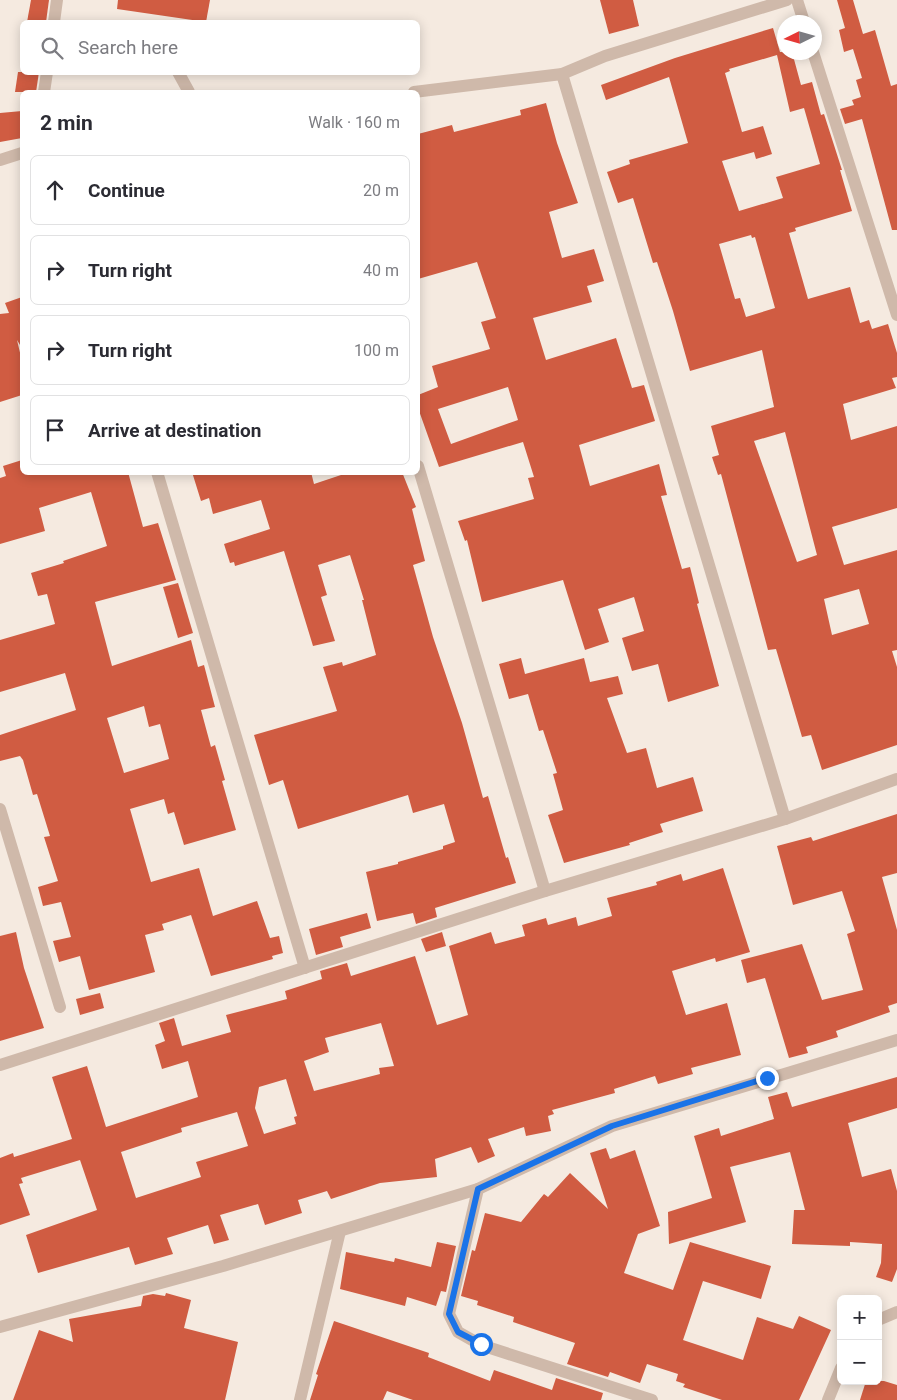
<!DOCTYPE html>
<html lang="en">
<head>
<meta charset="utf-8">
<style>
	body { margin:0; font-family:Roboto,sans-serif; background:#f7f7f7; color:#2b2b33 }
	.controls { position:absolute; right:15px; bottom:15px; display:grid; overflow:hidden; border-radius:8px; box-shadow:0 2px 12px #0003 }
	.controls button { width:45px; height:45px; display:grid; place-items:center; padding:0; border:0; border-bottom:1px solid #e1e1e2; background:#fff; color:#2b2b33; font:25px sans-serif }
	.compass { position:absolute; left:777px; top:15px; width:45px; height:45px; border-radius:50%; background:#fff; box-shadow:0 2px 12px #0003; rotate:265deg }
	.stop { position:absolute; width:15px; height:15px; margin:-11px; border:4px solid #1a73e8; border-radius:50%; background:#fff }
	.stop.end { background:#1a73e8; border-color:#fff; box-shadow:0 1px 5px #0008 }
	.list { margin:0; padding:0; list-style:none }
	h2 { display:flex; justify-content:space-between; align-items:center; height:65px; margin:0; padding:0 20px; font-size:21px }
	h2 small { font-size:16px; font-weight:400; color:#7c7c81 }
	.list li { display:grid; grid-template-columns:32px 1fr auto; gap:15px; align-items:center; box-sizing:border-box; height:70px; margin:0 10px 10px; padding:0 10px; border:1px solid #e1e1e2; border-radius:8px }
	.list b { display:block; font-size:19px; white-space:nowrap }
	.list em { font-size:16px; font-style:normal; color:#7c7c81 }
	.icon { flex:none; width:28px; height:28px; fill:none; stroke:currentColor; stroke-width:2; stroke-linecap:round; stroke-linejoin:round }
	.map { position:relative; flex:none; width:897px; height:1400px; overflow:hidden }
	.search { position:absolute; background:#fff; box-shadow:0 2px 12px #0003; left:20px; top:20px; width:400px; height:55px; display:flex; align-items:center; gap:12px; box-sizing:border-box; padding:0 18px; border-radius:8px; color:#7c7c81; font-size:19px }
	.panel { position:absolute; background:#fff; box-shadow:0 2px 12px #0003; left:20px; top:90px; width:400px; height:385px; border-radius:8px }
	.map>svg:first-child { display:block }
	.building { fill:#d05c42; fill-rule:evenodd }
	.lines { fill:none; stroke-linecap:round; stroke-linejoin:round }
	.minor { stroke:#cfb9aa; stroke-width:12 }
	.route { stroke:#1a73e8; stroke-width:6 }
</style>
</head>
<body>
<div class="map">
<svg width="897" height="1400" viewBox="0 0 897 1400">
	<rect width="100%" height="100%" fill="#f5eae0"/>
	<g class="building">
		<polygon points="31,0 49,0 46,22 27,22"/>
		<polygon points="118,0 210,0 206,22 117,9"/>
		<polygon points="600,0 633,0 639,26 609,34"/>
		<polygon points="837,0 853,0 863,34 875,30 891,86 897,84 897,230 892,230 862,119 845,124 840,109 854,105 852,100 861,97 856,80 862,78 853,49 844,52 839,30 845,28"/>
		<path d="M773,28L780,52H792L801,85L812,82L821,115L824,114L842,170H840L852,211L795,228L796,231L789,233L808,299L850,287L860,323L869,320L872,329L888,324L897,353V377L892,378L896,388L843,404L851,440L897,426V508L832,527L844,565L897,550V650L892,651L897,667V745L822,770L811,735L802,737L776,649L768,650L721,474L718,475L712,457L719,455L711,426L774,407L762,350L690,371L673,311L657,262L653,263L633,198L618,203L607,172L630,164L629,160L688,143L669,77L606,100L601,85L675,58ZM777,55L790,112L804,108L820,164L776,177L783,198L739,211L722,161L754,152L756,159L772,154L763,126L742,132L725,73L730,71L729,69ZM751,235L752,238L755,237L775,308L746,317L740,298L735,299L719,244ZM785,432L817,555L797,562L754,441ZM859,589L869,624L832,635L824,599Z"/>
		<polygon points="18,72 39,72 36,92 15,92"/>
		<path d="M546,103L557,143L578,203L549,212L562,258L594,249L604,281L587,286L592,302L533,318L546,360L616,338L632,388L644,385L655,421L579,445L590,486L659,464L667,495L661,496L682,569L690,567L699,603L697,604L719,686L668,702L658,664L632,671L622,638L644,631L634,597L598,609L609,642L585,650L563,580L482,602L467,540L465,541L458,521L534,499L528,478L534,477L523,442L439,467L418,408V395L438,387L432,366L490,349L481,322L496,318L477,262L418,279V134L452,125L454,132L521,115L520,110ZM508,387L518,420L451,444L438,409Z"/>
		<polygon points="22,111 22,138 0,142 0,113"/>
		<polygon points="22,297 22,345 20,345 17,340 22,361 22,395 0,402 0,314 9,313 5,303"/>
		<path d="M22,460V472H128L143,527L158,523L176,580L95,602L112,666L191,640L198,667L204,665L215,707L201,710L211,747L215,745L225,780L222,781L236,830L184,845L174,812L168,814L164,799L130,809L151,882L199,868L213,916L257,901L270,938L279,936L283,953L272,956L273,959L211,976L191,915L162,924L164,930L145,935L155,972L89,990L80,956L59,962L53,941L71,937L61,902L43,906L38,887L58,881L44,837L50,836L37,794L33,795L23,760L20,756L0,761V735L76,710L65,673L0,692V640L55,624L47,594L38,596L31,573L64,563L63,561L107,546L91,492L39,508L45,531L0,544V478L6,476L3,466ZM144,706L149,727L160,724L169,759L124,773L107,718Z"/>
		<polygon points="192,472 311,472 314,484 350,472 402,472 416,507 412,509 425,561 413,565 433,637 462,723 483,798 488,796 506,858 508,857 516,883 435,908 437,917 416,924 413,913 377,921 366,872 398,864 398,862 443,849 443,846 455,842 444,804 413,813 408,795 298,829 283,780 269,785 254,735 337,711 323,667 342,662 343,666 376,655 362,600 364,600 350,555 318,565 327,595 321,597 335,641 313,646 284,551 235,566 234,562 230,563 224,544 270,529 261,500 213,514 209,498 201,501"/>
		<polygon points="178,583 193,633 178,638 163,587"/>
		<polygon points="521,658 525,674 584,658 590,682 618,676 623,694 607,698 627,753 646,748 657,788 693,777 703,811 660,824 663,832 629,843 630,845 564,863 548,815 563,810 553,774 557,773 543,730 539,731 528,694 509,699 499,664"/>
		<polygon points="897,814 897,873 882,877 897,930 897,1003 888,1006 890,1012 836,1031 838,1037 806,1047 808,1053 789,1058 765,978 747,983 741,960 802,944 822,1000 863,990 847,934 855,931 842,891 793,905 777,846 811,837 813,841"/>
		<path d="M723,868L750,952L716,962L715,958L672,971L686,1015L727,1003L741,1055L691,1068L693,1074L658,1084L655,1076L614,1089L615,1093L552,1110L554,1114L548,1116L551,1131L526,1136L524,1127L488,1139L495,1156L478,1163L471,1147L435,1159L437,1177L380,1183L331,1199L327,1191L298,1200L302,1213L265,1225L258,1204L220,1215L229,1240L214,1244L208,1225L167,1238L173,1254L135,1265L129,1247L38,1273L26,1235L97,1210L80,1160L21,1178L23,1183L19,1184L30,1215L0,1225V1158L13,1153L14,1157L72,1139L52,1077L87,1066L106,1127L198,1097L188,1061L162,1069L155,1045L165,1041L159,1023L174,1018L182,1046L231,1032L226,1015L287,999L285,991L322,979L320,971L347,963L351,976L415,956L437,1025L468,1015L449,946L491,932L495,944L525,936L522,925L546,918L548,925L576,917L578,926L612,916L607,898L657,885L656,882L681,874L683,881ZM381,1023L394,1066L379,1068L380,1074L314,1091L304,1061L329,1052L325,1038ZM286,1079L297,1116L294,1117L296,1124L264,1134L255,1108L259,1087ZM237,1112L248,1146L196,1162L201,1177L136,1198L121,1152L182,1132L181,1128Z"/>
		<polygon points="367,913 371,928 340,937 343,947 316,955 309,929"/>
		<polygon points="16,932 24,968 44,1028 0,1041 0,936"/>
		<polygon points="442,932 446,946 426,952 421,939"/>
		<polygon points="100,993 104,1008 80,1015 76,999"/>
		<polygon points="897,1077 897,1108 848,1123 862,1177 891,1169 897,1191 897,1269 892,1282 876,1277 881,1263 882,1244 850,1242 850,1246 792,1244 794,1210 805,1210 790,1152 730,1167 746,1222 669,1244 668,1212 712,1198 694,1136 719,1128 721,1136 774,1119 768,1097 787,1092 792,1107"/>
		<polygon points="606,1148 610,1159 635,1150 660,1226 638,1234 624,1273 673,1290 690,1242 771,1266 761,1299 703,1281 683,1340 743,1360 757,1317 793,1329 799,1316 831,1330 799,1400 722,1400 683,1387 685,1384 676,1381 678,1374 647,1364 640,1383 610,1372 608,1377 567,1364 575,1343 513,1322 514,1317 477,1305 478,1301 461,1296 472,1250 475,1251 485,1213 521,1222 544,1194 548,1197 570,1173 608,1209 590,1153"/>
		<polygon points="437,1242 456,1246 446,1292 441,1291 436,1306 407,1297 405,1306 340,1289 346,1252 394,1262 395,1258 431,1267"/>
		<polygon points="166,1293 191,1300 184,1328 238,1342 225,1400 13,1400 39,1330 73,1342 69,1319 141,1306 143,1296 153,1294 165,1296"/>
		<polygon points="334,1321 429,1353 428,1357 490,1381 494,1370 552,1390 556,1378 603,1393 601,1400 413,1400 387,1391 383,1400 310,1400 318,1375 316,1374"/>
		<polygon points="866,1381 884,1381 897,1385 897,1400 860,1400"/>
	</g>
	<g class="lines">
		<g class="minor">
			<polyline points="797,0 804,22"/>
			<polyline points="54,22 57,0"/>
			<polyline points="813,52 897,315"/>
			<polyline points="178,72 189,92"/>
			<polyline points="562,74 785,819"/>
			<polyline points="44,92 47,72"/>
			<polyline points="414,92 562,74 605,56 787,0"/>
			<polyline points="0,160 22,153"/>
			<polyline points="418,466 545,891"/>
			<polyline points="157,472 305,968"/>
			<polyline points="0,809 60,1007"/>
			<polyline points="0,1065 545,891 785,819 897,779"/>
			<polyline points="478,1189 449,1314 458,1332 481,1345 652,1400"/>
			<polyline points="878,1320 897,1312"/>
			<polyline points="0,1327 223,1266 478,1189 612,1126 897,1040"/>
			<polyline points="300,1400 340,1231"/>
			<polyline points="828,1400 841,1368"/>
		</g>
	</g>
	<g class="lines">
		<polyline class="route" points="481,1344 458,1332 449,1314 478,1189 612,1126 767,1078"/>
	</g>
</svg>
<div class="controls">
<button>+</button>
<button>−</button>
</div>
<svg class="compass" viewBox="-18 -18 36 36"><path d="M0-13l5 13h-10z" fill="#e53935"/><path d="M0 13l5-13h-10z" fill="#7c7c81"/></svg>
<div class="stop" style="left:481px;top:1344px"></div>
<div class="stop end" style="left:767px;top:1078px"></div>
<div class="search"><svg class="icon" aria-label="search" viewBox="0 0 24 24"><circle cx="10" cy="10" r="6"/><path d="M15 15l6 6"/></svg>Search here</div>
<section class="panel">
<h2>2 min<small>Walk · 160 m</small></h2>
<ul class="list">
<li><svg class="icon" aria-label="ahead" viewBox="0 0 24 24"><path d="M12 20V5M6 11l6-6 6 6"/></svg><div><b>Continue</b></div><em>20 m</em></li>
<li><svg class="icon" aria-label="right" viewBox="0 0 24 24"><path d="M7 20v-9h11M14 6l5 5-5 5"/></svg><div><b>Turn right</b></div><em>40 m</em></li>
<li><svg class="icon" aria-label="right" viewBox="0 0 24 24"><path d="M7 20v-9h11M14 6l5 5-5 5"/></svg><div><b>Turn right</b></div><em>100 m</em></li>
<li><svg class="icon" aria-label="arrive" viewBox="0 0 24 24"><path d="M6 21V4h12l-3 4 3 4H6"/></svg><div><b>Arrive at destination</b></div></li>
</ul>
</section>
</div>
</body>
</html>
